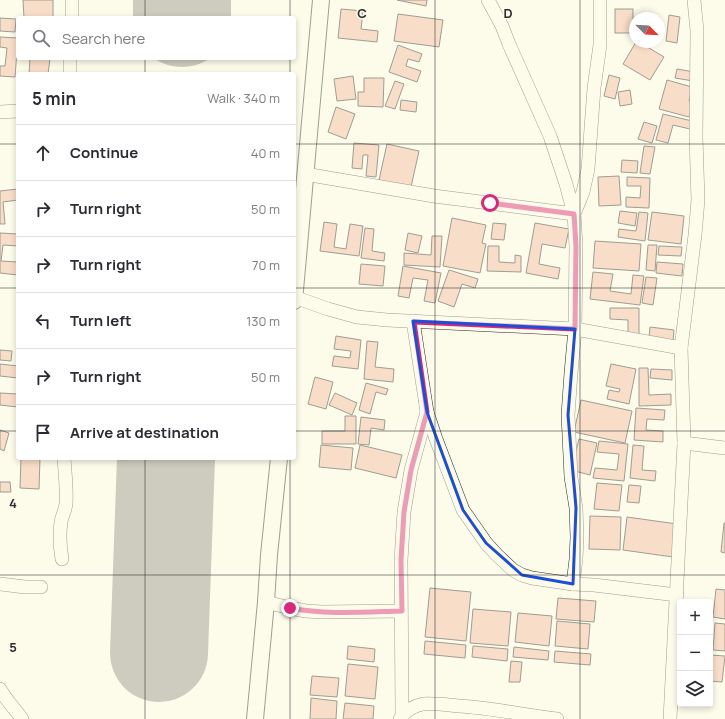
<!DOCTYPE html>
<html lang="en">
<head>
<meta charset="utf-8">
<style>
	body { margin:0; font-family:Manrope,sans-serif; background:#f2f2f3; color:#2b2b33 }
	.controls { position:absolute; right:12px; bottom:12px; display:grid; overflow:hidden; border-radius:4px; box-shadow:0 2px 6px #0003 }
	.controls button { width:36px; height:36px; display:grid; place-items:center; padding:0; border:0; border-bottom:1px solid #e1e1e2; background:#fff; color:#2b2b33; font:20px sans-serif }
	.compass { position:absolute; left:629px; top:12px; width:36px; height:36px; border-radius:50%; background:#fff; box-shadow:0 2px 6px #0003; rotate:114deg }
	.stop { position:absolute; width:12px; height:12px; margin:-9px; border:3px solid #db2777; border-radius:50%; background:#fff }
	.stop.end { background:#db2777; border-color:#fff; box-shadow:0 1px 4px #0008 }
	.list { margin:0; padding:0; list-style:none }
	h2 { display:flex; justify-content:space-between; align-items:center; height:52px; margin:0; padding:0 16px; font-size:17px }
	h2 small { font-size:13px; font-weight:400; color:#7c7c81 }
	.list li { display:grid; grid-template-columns:26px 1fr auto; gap:12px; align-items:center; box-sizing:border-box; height:56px; padding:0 16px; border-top:1px solid #e1e1e2 }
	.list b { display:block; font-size:15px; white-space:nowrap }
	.list em { font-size:13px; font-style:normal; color:#7c7c81 }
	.icon { flex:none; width:22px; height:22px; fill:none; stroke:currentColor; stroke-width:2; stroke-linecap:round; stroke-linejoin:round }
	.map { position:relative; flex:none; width:725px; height:719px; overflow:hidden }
	.search { position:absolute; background:#fff; box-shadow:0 2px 6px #0003; left:16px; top:16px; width:280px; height:44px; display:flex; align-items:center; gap:10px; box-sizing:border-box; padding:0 14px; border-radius:4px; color:#7c7c81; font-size:15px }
	.panel { position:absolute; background:#fff; box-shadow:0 2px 6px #0003; left:16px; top:72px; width:280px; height:388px; border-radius:4px }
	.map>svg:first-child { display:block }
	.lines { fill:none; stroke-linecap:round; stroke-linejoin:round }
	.runway { stroke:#94938a; stroke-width:98 }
	.building { fill:#f2b8a0; stroke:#2b2b2b }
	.minor-casing { stroke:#2b2b2b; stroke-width:14 }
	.tertiary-casing { stroke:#2b2b2b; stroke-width:18 }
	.minor { stroke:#fdfbea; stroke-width:13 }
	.tertiary { stroke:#fdfbea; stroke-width:16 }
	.route { stroke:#db2777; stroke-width:5 }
	.marked { fill:none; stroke:#1d4ed8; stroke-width:3; stroke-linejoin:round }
	.grid { fill:none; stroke:#2b2b2b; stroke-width:1; stroke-opacity:0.55 }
	.grid-label { font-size:13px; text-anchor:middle; font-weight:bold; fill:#2b2b2b; stroke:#fdfbea; stroke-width:3; stroke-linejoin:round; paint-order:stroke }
</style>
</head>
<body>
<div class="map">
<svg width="725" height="719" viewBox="0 0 725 719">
	<rect width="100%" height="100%" fill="#fdfbea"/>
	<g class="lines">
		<g class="runway">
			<polyline points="182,18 182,0"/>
			<polyline points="159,653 166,458"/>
		</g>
	</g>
	<g class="building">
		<polygon points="23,0 53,0 53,18 24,18"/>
		<polygon points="397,0 427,0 426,6"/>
		<polygon points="341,9 363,11 361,29 378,31 377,42 338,38"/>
		<rect x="615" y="9" width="18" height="24"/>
		<polygon points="398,14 443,20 439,47 394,41"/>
		<polygon points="669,15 680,17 677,43 666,41"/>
		<polygon points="0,18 16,19 15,32 0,31"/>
		<polygon points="0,37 18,38 15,77 0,76 0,66 5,66 7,48 0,47"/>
		<polygon points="636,42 639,42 664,57 650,80 623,64"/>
		<polygon points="398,45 422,54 419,62 408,59 406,66 421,71 417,82 389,72"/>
		<polygon points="30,58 50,58 48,74 29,74"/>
		<polygon points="677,69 694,72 693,81 675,78"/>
		<polygon points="609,75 620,78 615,99 604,96"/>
		<polygon points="353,76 356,99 337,101 334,79"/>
		<polygon points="364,78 384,78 383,107 358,106 358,92 364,92"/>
		<polygon points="667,80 692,87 689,101 693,101 689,117 659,109"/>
		<polygon points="395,81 404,84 395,109 385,106"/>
		<polygon points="630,90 632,104 620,106 618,92"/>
		<polygon points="401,100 417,102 416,112 400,110"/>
		<polygon points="336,107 355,114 346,139 328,132"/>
		<polygon points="663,114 692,121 690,129 673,125 668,143 656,140"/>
		<polygon points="644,122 657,126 652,143 638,139"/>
		<polygon points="354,143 379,145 376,177 366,176 368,155 363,155 362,169 352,168"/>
		<polygon points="387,144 419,151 411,187 379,180"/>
		<polygon points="644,146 655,147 650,174 640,173"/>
		<polygon points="622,160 638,161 637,173 621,172"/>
		<polygon points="619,176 621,205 599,206 598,177"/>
		<polygon points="627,177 650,178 649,208 626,207 626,197 640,198 641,186 627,186"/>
		<polygon points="18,189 18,200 3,202 5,224 0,224 0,191"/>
		<polygon points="620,211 637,213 635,226 618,223"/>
		<polygon points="639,212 648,213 645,241 618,237 619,229 636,231"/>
		<polygon points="652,212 684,216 681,244 648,240"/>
		<polygon points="452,218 486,225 482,243 486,244 480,273 443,266"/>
		<polygon points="324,222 337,224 334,247 346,249 350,224 363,226 359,256 320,251"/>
		<polygon points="493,223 506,224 504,240 491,239"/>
		<polygon points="535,223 569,229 565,248 542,244 539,264 560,268 558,279 526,273"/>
		<polygon points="365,228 374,229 372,251 385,253 384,261 361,258"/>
		<polygon points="0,233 18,234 18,246 3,245 1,261 18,262 18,275 0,273"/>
		<polygon points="408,233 422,236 418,253 405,250"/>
		<polygon points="432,236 442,236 440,267 404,265 404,253 431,255"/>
		<polygon points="595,241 641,244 639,271 593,268"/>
		<polygon points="648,245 657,245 655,271 646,270"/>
		<polygon points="488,246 499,246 499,262 515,263 515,255 521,256 521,272 487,271"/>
		<polygon points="659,246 682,247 681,256 658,255"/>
		<polygon points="657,262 683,264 682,276 656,273"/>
		<polygon points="361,264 385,266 383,286 359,284"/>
		<polygon points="403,266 441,273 435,303 424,301 428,280 413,278 409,298 398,296"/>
		<polygon points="449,270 478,279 475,288 462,284 454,307 438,301"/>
		<polygon points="593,272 613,274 610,291 631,294 633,275 644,276 640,305 590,299"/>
		<polygon points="646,277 657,278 653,305 642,303"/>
		<polygon points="610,308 639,308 639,336 628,336 628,320 610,319"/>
		<polygon points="650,327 674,330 673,341 649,337"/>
		<polygon points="336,336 361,340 358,369 332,366 334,356 350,358 351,351 334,349"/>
		<polygon points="367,341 378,342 375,367 394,369 393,382 364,379"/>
		<polygon points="0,350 12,351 11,361 0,360"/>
		<polygon points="0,364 18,366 18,378 0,376"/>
		<polygon points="611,364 636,369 629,404 607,399 609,390 619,392 620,389 606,386"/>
		<polygon points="639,368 648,368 649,395 671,394 671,405 639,406"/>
		<polygon points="651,369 672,370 672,380 650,378"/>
		<polygon points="315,377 333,382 326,409 308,404"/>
		<polygon points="366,383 388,389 386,395 376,392 370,414 359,410"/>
		<polygon points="0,393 18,394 18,407 0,405"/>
		<polygon points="335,393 357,403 352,415 329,405"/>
		<polygon points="581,400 632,411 625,443 574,432"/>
		<polygon points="636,408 665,410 664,420 647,419 646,430 663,431 663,442 634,440"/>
		<polygon points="345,416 356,416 356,444 322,444 322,431 345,431"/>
		<polygon points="361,417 385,420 384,430 371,428 369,445 358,444"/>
		<polygon points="0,430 9,433 4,451 0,449"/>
		<polygon points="579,439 597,443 590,475 571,470"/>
		<polygon points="599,441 628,444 624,481 593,478 595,468 617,470 619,454 597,452"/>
		<polygon points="321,445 353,448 351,470 319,467"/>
		<polygon points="360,445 402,455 396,478 355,468"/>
		<polygon points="633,445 644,446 642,470 656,471 655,481 630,478"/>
		<polygon points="21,458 40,458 39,489 20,488"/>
		<polygon points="0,482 10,482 11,492 0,492"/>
		<polygon points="597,483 622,485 619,511 594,509"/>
		<polygon points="629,485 641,486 639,503 627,502"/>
		<polygon points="590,516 621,517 620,550 589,549"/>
		<polygon points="627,517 677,524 673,557 623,550"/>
		<polygon points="724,523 725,523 725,553 721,552"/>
		<polygon points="430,588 471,592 466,641 425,637"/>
		<polygon points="716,589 725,590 725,619 713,617"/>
		<polygon points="558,598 596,601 594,622 556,619"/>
		<polygon points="473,609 511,612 508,646 470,643"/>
		<polygon points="518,613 552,616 549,646 515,642"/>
		<polygon points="557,621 590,624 588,649 555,646"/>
		<polygon points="715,623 725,624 725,651 713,650"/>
		<polygon points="425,641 466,645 465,658 424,654"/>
		<polygon points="348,646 375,649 374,662 347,659"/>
		<polygon points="473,646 508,649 507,661 472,657"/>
		<polygon points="514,647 549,651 548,660 513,657"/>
		<polygon points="555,651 591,654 590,665 554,662"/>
		<polygon points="710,655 725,656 722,682 710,681"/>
		<polygon points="511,661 522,662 520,682 509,682"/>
		<polygon points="348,664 378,667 375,699 345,696"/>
		<polygon points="312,676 339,678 337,697 310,695"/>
		<polygon points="311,698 337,701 336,719 310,719"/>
		<polygon points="345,703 374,706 373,719 343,719"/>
	</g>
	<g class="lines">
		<defs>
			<g id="minor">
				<polyline points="488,0 502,26 509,44 550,136 566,184 574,214 576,246 575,329 571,373 568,415 571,477 576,508 577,537 576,559 573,584"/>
				<polyline points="72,18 72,0"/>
				<polyline points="70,74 70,58"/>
				<polyline points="0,112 18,111"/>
				<polyline points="305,174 434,196 574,214 583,192 588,169 594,88 600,45 600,0"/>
				<polyline points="294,297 328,309 357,317 387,320 575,329 681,348"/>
				<polyline points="413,321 427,412 436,439 463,510 486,543 497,555 513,570 522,575 532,578 573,584 594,585 677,595"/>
				<polyline points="684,443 725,448"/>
				<path d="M62,559C60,547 59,535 61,522C62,516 65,511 66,504C67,489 65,473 64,458"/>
				<polyline points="0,584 25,587 41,587"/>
				<polyline points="266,602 290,608 306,611 322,612 401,611"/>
				<path d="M0,689C6,700 15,709 22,719"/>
				<polyline points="402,715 401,560 404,512 411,470 427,412"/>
				<path d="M400,719C405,711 413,706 423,704C434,703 448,705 459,706C492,708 524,715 557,719"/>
				<polyline points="670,719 684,443 681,348 695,235 698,200 696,137 697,31 694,0"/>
			</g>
			<g id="tertiary">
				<polyline points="294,301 321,0"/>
				<polyline points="255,719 266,602 269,555 279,458"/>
			</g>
		</defs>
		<use href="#minor" class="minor-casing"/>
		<use href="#tertiary" class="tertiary-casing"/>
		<use href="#minor" class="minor"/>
		<use href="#tertiary" class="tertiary"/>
	</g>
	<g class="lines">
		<path class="route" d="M290,608C326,615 364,612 402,611L401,560L404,512L411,470L427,412L414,322L575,329L576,246L574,214L490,203"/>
	</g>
	<path d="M0 0H725V719H0ZM413,321L575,329L568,415L576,508L573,584L522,575L486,543L463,510L427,412Z" fill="#fdfbea" fill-opacity=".55" fill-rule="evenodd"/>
	<path class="marked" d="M413,321L575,329L568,415L576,508L573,584L522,575L486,543L463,510L427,412Z"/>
	<path class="grid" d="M145,0V18M290,0V18M435,0V719M580,0V719M145,58V74M290,58V74M0,144H18M294,144H725M0,288H18M294,288H725M0,431H18M294,431H725M145,458V719M290,458V719M0,575H725"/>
	<g class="grid-label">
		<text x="362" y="18">C</text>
		<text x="508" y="18">D</text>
		<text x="13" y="508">4</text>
		<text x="13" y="652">5</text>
	</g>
</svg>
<div class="controls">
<button>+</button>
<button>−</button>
<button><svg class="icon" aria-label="layers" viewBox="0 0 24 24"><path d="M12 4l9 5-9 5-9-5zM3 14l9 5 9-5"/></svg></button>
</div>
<svg class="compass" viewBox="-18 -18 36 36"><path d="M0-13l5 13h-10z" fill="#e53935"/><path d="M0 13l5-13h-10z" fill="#7c7c81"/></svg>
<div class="stop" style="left:490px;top:203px"></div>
<div class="stop end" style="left:290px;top:608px"></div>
<div class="search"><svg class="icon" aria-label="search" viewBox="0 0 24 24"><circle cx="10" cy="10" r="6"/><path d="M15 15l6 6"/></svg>Search here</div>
<section class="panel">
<h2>5 min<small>Walk · 340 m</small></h2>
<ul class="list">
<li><svg class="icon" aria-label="ahead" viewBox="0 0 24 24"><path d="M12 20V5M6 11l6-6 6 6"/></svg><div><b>Continue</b></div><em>40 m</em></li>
<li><svg class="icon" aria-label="right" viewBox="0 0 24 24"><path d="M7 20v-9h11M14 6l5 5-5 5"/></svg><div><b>Turn right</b></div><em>50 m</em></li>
<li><svg class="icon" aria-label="right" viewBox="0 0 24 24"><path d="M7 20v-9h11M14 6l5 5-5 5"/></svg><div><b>Turn right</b></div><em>70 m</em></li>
<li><svg class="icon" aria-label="left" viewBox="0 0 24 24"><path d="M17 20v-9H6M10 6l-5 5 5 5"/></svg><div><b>Turn left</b></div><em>130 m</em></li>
<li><svg class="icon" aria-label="right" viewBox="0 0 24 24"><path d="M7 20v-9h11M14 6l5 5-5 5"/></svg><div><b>Turn right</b></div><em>50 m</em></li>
<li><svg class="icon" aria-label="arrive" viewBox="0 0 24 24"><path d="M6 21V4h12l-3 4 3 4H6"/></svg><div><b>Arrive at destination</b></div></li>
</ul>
</section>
</div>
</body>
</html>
